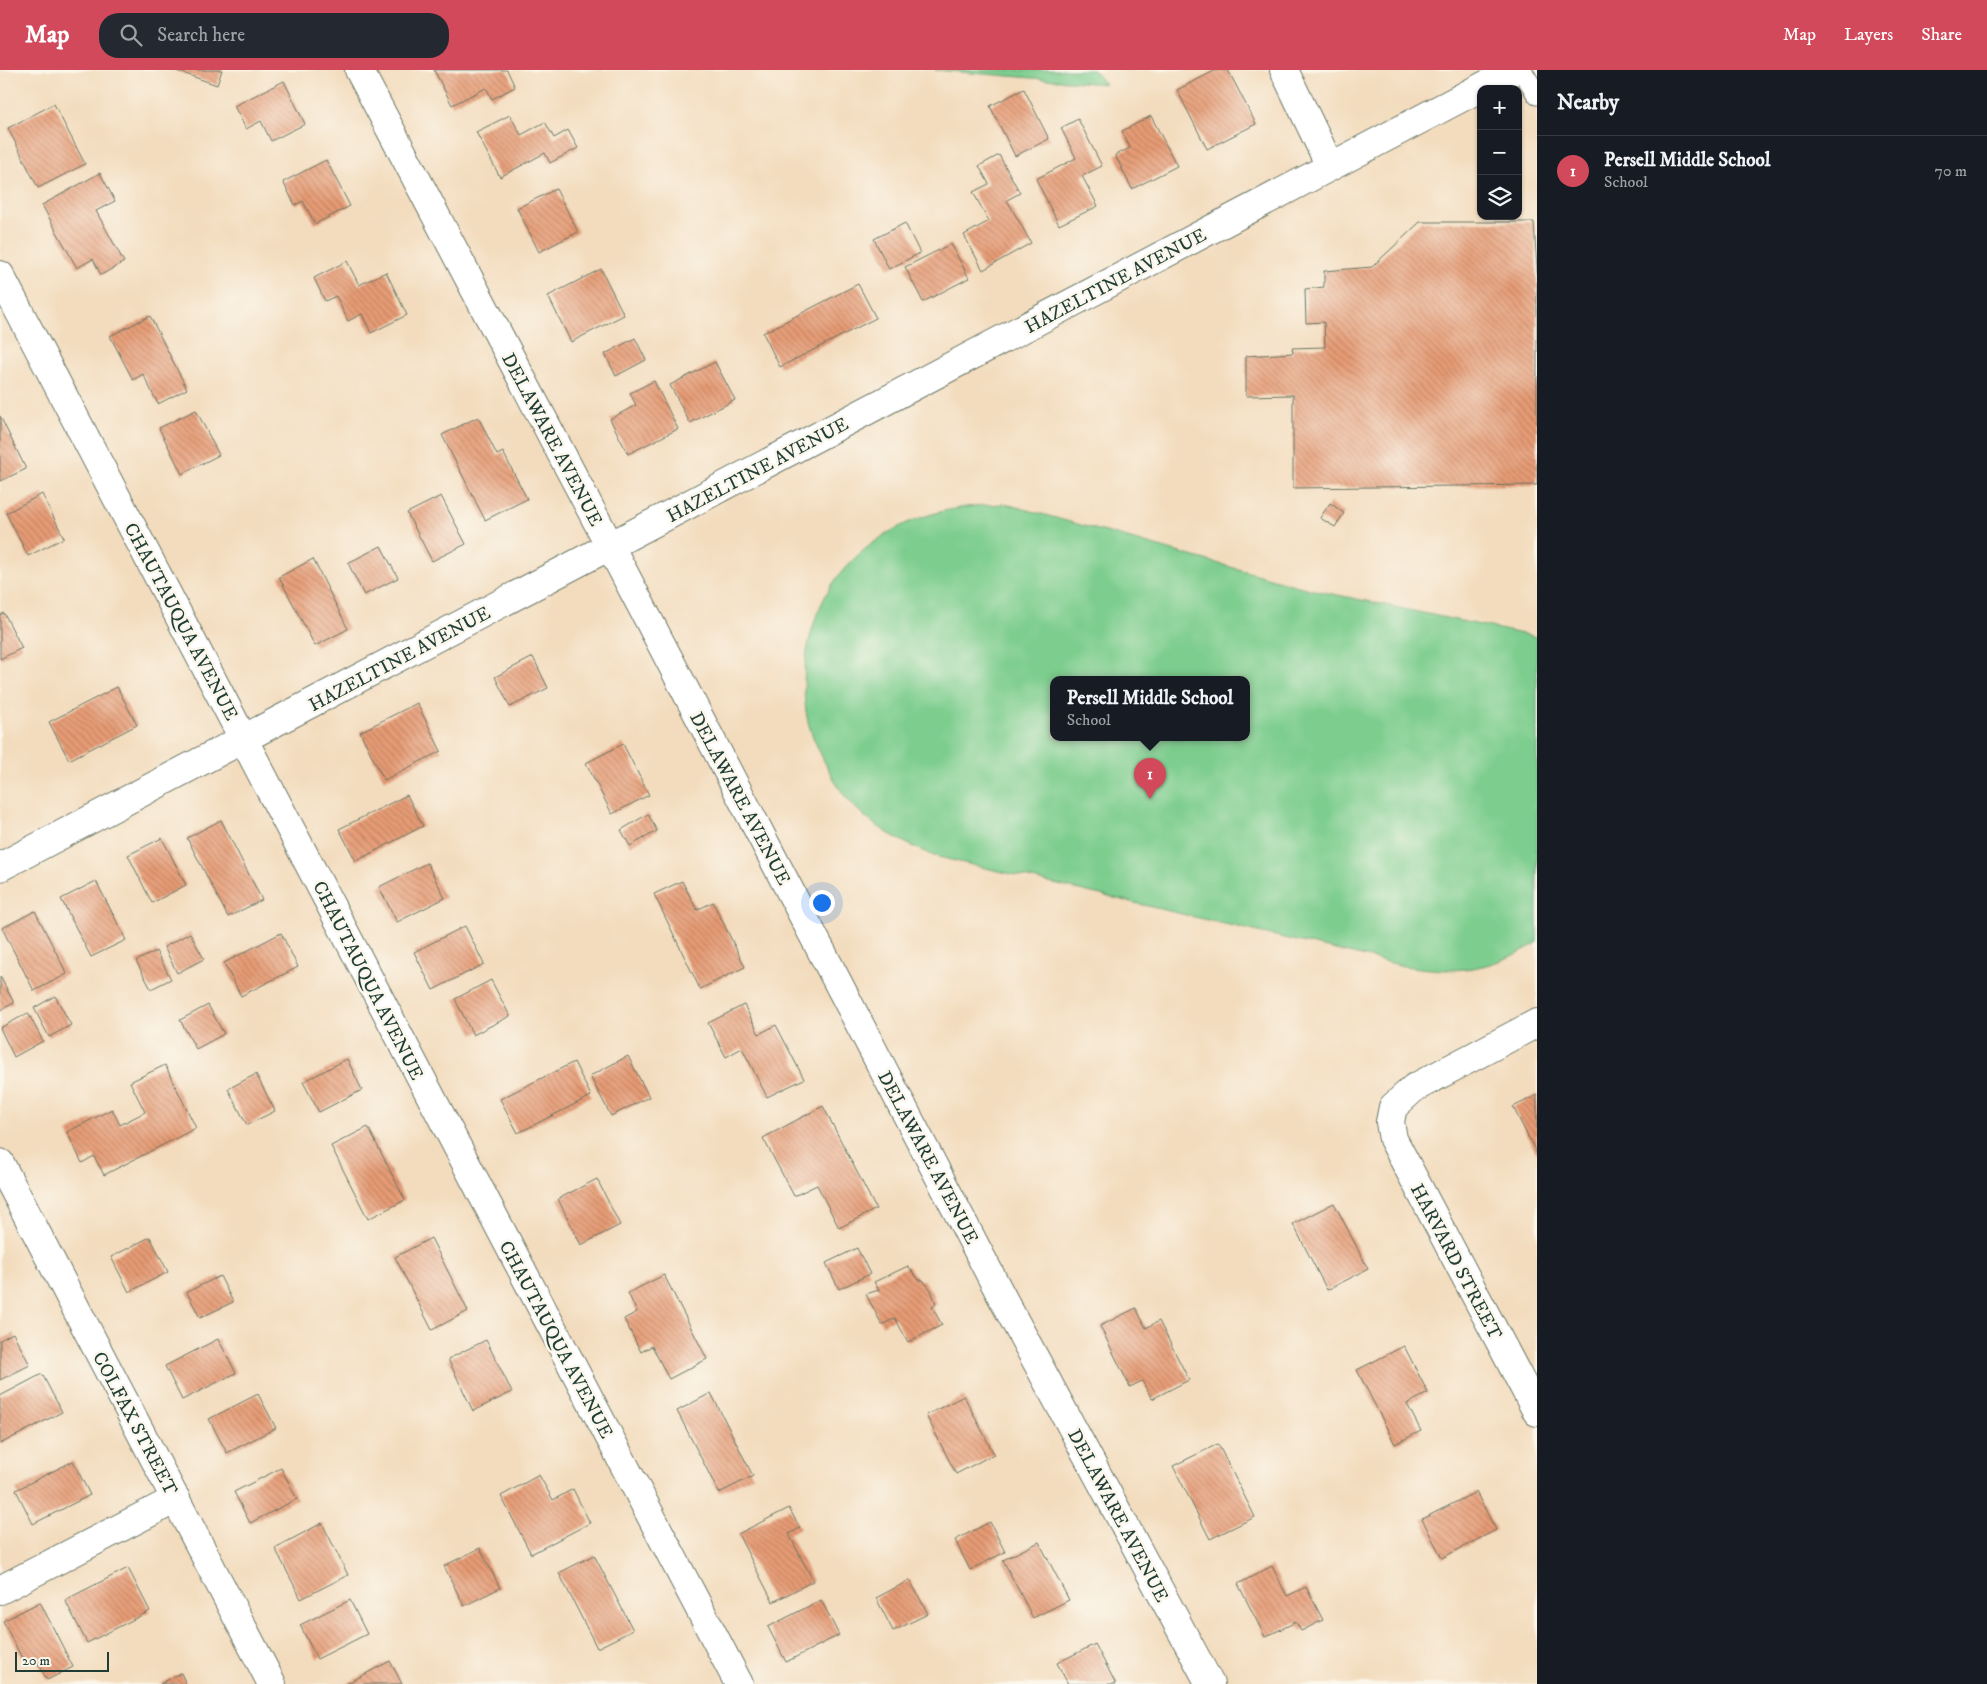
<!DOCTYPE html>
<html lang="en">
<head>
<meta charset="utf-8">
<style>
	body { margin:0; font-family:"IM FELL DW Pica",serif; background:#242831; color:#f1f3f6 }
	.controls { position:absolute; right:15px; top:15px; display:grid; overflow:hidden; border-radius:10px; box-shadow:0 1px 4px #0004 }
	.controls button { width:45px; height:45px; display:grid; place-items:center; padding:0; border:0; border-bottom:1px solid #363941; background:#171b24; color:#f1f3f6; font:25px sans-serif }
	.scale { position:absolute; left:15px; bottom:12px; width:94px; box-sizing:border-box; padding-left:5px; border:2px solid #1f3d34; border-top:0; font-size:14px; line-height:18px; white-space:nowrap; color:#1f3d34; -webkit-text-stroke:4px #fbf7ec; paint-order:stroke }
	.you { position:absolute; left:821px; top:832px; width:18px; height:18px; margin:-12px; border:4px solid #fff; border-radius:50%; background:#1a73e8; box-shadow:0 0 0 8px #1a73e833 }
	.badge { display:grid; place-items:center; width:32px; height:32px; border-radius:50%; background:#d1495b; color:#fff; font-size:16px; font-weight:700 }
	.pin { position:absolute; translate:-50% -41px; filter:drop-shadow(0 1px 2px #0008) }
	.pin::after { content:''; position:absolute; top:26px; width:18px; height:15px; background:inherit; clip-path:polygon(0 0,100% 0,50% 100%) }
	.popup { position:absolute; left:1050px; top:606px; width:200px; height:65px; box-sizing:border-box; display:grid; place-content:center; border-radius:10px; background:#171b24; filter:drop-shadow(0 1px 4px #0005); font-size:16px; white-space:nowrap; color:#9ea1a6 }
	.popup b { font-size:19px; color:#f1f3f6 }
	.popup::after { content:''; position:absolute; left:50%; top:100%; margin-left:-10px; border:10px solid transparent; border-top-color:#171b24 }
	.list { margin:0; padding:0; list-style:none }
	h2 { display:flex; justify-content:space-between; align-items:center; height:65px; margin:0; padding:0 20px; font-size:21px }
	h2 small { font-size:16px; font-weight:400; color:#9ea1a6 }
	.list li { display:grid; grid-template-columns:32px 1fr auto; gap:15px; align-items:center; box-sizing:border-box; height:70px; padding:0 20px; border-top:1px solid #363941 }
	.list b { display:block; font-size:19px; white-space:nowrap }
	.list p { margin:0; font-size:16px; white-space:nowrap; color:#9ea1a6 }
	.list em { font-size:16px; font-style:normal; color:#9ea1a6 }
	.icon { flex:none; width:28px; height:28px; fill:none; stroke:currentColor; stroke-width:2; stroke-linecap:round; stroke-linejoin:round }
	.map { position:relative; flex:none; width:1537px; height:1614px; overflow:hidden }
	header { display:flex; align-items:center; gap:30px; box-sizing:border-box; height:70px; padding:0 25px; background:#d1495b; color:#fff }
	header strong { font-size:24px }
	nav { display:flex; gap:28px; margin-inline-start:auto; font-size:18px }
	.search { width:350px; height:45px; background:#242831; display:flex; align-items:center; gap:12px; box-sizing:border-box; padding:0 18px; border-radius:20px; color:#9ea1a6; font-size:19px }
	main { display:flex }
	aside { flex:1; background:#171b24 }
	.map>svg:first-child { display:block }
	.green { fill:#7dcd8e; stroke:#4e8561; fill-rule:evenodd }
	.building { fill:url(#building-back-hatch) }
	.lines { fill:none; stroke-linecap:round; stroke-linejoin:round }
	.service-casing { stroke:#697564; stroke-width:21 }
	.minor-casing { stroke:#697564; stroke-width:30 }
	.service { stroke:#fff; stroke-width:19 }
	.minor { stroke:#fff; stroke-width:28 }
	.labels { text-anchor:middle; stroke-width:5; stroke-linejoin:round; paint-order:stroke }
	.street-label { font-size:19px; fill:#1f3d34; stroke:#fbf7ec }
</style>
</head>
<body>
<header>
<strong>Map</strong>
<div class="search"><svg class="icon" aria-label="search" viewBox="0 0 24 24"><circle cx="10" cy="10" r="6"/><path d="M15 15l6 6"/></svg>Search here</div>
<nav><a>Map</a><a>Layers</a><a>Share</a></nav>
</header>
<main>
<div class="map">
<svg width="1537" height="1614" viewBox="0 0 1537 1614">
	<defs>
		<pattern id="building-back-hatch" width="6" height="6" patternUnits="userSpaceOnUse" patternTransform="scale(1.25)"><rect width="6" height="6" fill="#e79b75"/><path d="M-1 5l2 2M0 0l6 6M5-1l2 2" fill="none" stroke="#bb8061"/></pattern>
	</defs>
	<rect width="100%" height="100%" fill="#fbf7ec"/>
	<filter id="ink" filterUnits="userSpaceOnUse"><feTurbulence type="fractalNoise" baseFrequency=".02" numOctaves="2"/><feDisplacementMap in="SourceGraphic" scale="10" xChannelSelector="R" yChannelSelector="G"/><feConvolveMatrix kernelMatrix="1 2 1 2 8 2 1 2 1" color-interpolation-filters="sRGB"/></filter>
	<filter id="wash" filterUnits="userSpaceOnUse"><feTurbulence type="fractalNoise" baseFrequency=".0096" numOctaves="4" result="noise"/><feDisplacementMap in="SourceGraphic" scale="20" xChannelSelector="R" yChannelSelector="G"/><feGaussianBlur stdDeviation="1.12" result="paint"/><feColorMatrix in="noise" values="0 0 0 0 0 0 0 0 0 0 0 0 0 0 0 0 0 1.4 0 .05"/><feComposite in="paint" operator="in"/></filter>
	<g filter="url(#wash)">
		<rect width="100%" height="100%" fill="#f3dcbd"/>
		<g class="green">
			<polygon points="935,0 1093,0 1105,14"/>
			<path d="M1006,434L1309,519L1537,567V873C1487,901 1460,904 1404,896L934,786C902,772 873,758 849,731C839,720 832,706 825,693C818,678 810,663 807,647C799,605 808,551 832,515C849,489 878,466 907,453C939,439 972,435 1006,434ZM1246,610V668H1054V610Z"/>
		</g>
		<g id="blocks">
			<g class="building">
				<polygon points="174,0 222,0 217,15"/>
				<polygon points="434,0 507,0 515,17 492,29 486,18 452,35"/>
				<polygon points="1216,0 1228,0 1256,54 1207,79 1177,20"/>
				<polygon points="284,11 305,54 271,71 261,51 246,59 234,36"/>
				<polygon points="1024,19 1049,69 1015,86 990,36"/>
				<polygon points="54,34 85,94 38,118 8,58"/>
				<polygon points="510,45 521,65 545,52 554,68 568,60 578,78 550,93 545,83 500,107 476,62"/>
				<polygon points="1151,46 1177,96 1132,119 1115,85 1130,78 1122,61"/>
				<polygon points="1078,49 1102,96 1082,106 1098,136 1059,155 1036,109 1076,88 1061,58"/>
				<polygon points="999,85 1020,123 1007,130 1031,173 983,200 964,165 989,151 973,122 989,114 979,96"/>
				<polygon points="326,90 350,136 315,154 303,131 295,135 283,112"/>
				<polygon points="100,103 115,131 96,141 124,192 101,205 93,189 77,198 42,135"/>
				<polygon points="556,119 578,162 539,182 517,138"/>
				<polygon points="1420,152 1534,152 1537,199 1537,415 1293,418 1293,325 1246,326 1246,286 1293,283 1292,278 1325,277 1324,252 1306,253 1305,219 1324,217 1324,201 1372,197"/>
				<polygon points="905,153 920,183 889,199 874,169"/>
				<polygon points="951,174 969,208 923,232 905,197"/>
				<polygon points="347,191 359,215 386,202 407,245 371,263 362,244 348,251 336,226 325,231 314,208"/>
				<polygon points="601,199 624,245 571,272 548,226"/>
				<polygon points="858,214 876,248 780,297 763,263"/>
				<polygon points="150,246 187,319 158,334 143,304 133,310 110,266"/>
				<polygon points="635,268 646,290 616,306 605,284"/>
				<polygon points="715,292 735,330 690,353 670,315"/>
				<polygon points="654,311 678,359 628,384 610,349 636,335 630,323"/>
				<polygon points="196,340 219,385 182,404 159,358"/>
				<polygon points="0,346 26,399 0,411"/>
				<polygon points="478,347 497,385 503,382 527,429 485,450 442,365"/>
				<polygon points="42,424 64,468 28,486 6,443"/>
				<polygon points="441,426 466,474 432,491 407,443"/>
				<polygon points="1330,433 1344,443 1335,457 1320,448"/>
				<polygon points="381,476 398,508 364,525 348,493"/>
				<polygon points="313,489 348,559 315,576 279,507"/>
				<polygon points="4,543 22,578 0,589 0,545"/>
				<polygon points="533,587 548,618 510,637 495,607"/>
				<polygon points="117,617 137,655 69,690 49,652"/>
				<polygon points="417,633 441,681 384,710 360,662"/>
				<polygon points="623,674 649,725 612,744 586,693"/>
				<polygon points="407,725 423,756 356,791 339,759"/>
				<polygon points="648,744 657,761 630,776 621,760"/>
				<polygon points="221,750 262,830 228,847 187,768"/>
				<polygon points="162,768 186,815 152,833 128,785"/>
				<polygon points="427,793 445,828 397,852 379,817"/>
				<polygon points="96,811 126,870 91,887 61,829"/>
				<polygon points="682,811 697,840 713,832 745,897 700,919 654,824"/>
				<polygon points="35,841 67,904 34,921 2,858"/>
				<polygon points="465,856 484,894 433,920 414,882"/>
				<polygon points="190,863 204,889 177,903 164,877"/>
				<polygon points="281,863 298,897 241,926 224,893"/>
				<polygon points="156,881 171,909 151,919 136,891"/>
				<polygon points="0,906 14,933 0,940"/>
				<polygon points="491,910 510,946 473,965 455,929"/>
				<polygon points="55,926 71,955 49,967 34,938"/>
				<polygon points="208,935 224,964 196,979 180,950"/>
				<polygon points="744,935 759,964 776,955 804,1009 767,1027 742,978 726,987 708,953"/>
				<polygon points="28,943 43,971 14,987 0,958"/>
				<polygon points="628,986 649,1027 611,1046 590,1006"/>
				<polygon points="347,989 362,1020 319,1042 303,1012"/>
				<polygon points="574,992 591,1026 518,1063 500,1029"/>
				<polygon points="165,995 196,1058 104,1105 94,1086 82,1093 67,1062 112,1039 120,1055 145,1042 130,1012"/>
				<polygon points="256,1004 275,1041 247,1055 228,1019"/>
				<polygon points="1537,1025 1537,1084 1513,1037"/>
				<polygon points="823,1036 876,1139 839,1158 817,1115 794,1126 763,1068"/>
				<polygon points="368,1057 405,1130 368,1149 331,1076"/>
				<polygon points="597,1109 620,1155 581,1175 558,1129"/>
				<polygon points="1334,1133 1368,1199 1327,1220 1293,1154"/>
				<polygon points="150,1167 168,1202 129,1222 111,1187"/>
				<polygon points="431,1168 468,1241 432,1260 395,1187"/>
				<polygon points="857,1178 870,1204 839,1219 826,1193"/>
				<polygon points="908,1196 919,1210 923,1210 931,1220 936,1234 932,1237 942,1255 908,1272 895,1248 882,1255 866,1224 879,1220 874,1212"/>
				<polygon points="664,1205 707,1289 669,1309 652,1276 641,1282 624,1249 637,1242 628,1223"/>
				<polygon points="220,1206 233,1232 200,1248 187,1222"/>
				<polygon points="1136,1238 1146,1258 1159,1251 1189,1310 1152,1329 1142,1311 1130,1317 1100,1256"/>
				<polygon points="13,1263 30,1295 0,1310 0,1270"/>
				<polygon points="218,1269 236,1303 182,1330 165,1296"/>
				<polygon points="486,1270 512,1322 473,1341 448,1289"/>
				<polygon points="1404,1276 1428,1323 1407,1334 1421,1361 1395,1374 1357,1300"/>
				<polygon points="42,1304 62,1342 0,1374 0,1326"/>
				<polygon points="711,1323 753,1406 719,1423 677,1341"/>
				<polygon points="258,1324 276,1358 227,1383 209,1349"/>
				<polygon points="964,1326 994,1384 956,1404 926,1345"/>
				<polygon points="1218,1374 1255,1447 1210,1469 1173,1396"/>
				<polygon points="73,1391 90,1425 33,1454 16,1420"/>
				<polygon points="281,1398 297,1429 250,1453 234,1422"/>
				<polygon points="539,1405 553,1430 573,1419 590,1453 531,1484 501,1426"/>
				<polygon points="1476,1422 1496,1460 1442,1488 1422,1449"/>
				<polygon points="789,1438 800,1458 789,1464 813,1511 773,1532 738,1464"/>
				<polygon points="990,1452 1005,1482 970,1500 955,1470"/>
				<polygon points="322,1453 348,1505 301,1529 275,1478"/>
				<polygon points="1039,1472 1069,1530 1033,1548 1003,1490"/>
				<polygon points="480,1478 500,1518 464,1536 444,1496"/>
				<polygon points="594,1485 633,1560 597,1578 559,1503"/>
				<polygon points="1272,1496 1287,1526 1306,1517 1323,1550 1301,1561 1296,1552 1265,1567 1238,1514"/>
				<polygon points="128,1498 150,1541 87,1573 65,1530"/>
				<polygon points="910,1510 928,1544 893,1561 876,1528"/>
				<polygon points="350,1530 367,1564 317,1589 300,1555"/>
				<polygon points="821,1530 839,1565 786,1592 768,1557"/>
				<polygon points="40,1532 73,1597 47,1610 36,1589 25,1594 3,1551"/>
				<polygon points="1095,1574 1116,1614 1068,1614 1057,1593"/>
				<polygon points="390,1591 402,1614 346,1614"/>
				<polygon points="181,1603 186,1614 160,1614"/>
			</g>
		</g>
	</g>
	<g filter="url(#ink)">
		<use href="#blocks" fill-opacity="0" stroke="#697564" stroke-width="1"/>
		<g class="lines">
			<defs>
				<polyline id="service" points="1522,0 1537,25"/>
				<g id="minor">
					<polyline points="359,0 610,476 1004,1231 1210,1614"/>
					<polyline points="1284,0 1330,96"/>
					<polyline points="0,205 739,1614"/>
					<polyline points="0,797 1514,0"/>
					<polyline points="1537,953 1414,1018 1393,1037 1390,1052 1393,1069 1537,1342"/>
					<polyline points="0,1093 272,1614"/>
					<polyline points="0,1520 176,1429"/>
				</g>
			</defs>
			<use href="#service" class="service-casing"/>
			<use href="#minor" class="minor-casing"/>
			<use href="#service" class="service"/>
			<use href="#minor" class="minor"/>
		</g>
	</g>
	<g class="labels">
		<g class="street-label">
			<text transform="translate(1115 210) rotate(-28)" y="7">HAZELTINE AVENUE</text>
			<text transform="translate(553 369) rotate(62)" y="7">DELAWARE AVENUE</text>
			<text transform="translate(757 399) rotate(-28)" y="7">HAZELTINE AVENUE</text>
			<text transform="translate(182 551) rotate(62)" y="7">CHAUTAUQUA AVENUE</text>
			<text transform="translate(399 588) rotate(-28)" y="7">HAZELTINE AVENUE</text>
			<text transform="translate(741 728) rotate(62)" y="7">DELAWARE AVENUE</text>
			<text transform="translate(369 910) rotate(63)" y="7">CHAUTAUQUA AVENUE</text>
			<text transform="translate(929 1087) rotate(62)" y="7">DELAWARE AVENUE</text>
			<text transform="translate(1457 1191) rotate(62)" y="7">HARVARD STREET</text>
			<text transform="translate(557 1269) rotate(62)" y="7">CHAUTAUQUA AVENUE</text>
			<text transform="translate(136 1353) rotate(62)" y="7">COLFAX STREET</text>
			<text transform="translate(1119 1445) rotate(62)" y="7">DELAWARE AVENUE</text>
		</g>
	</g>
</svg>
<div class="controls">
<button>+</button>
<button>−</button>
<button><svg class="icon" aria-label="layers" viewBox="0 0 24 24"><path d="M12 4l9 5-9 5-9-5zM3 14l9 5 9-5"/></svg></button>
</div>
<div class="scale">20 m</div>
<div class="you"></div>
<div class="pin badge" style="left:1150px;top:729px">1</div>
<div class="popup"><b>Persell Middle School</b>School</div>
</div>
<aside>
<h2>Nearby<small></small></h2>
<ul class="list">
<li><span class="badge">1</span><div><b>Persell Middle School</b><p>School</p></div><em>70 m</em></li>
</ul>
</aside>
</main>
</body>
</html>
